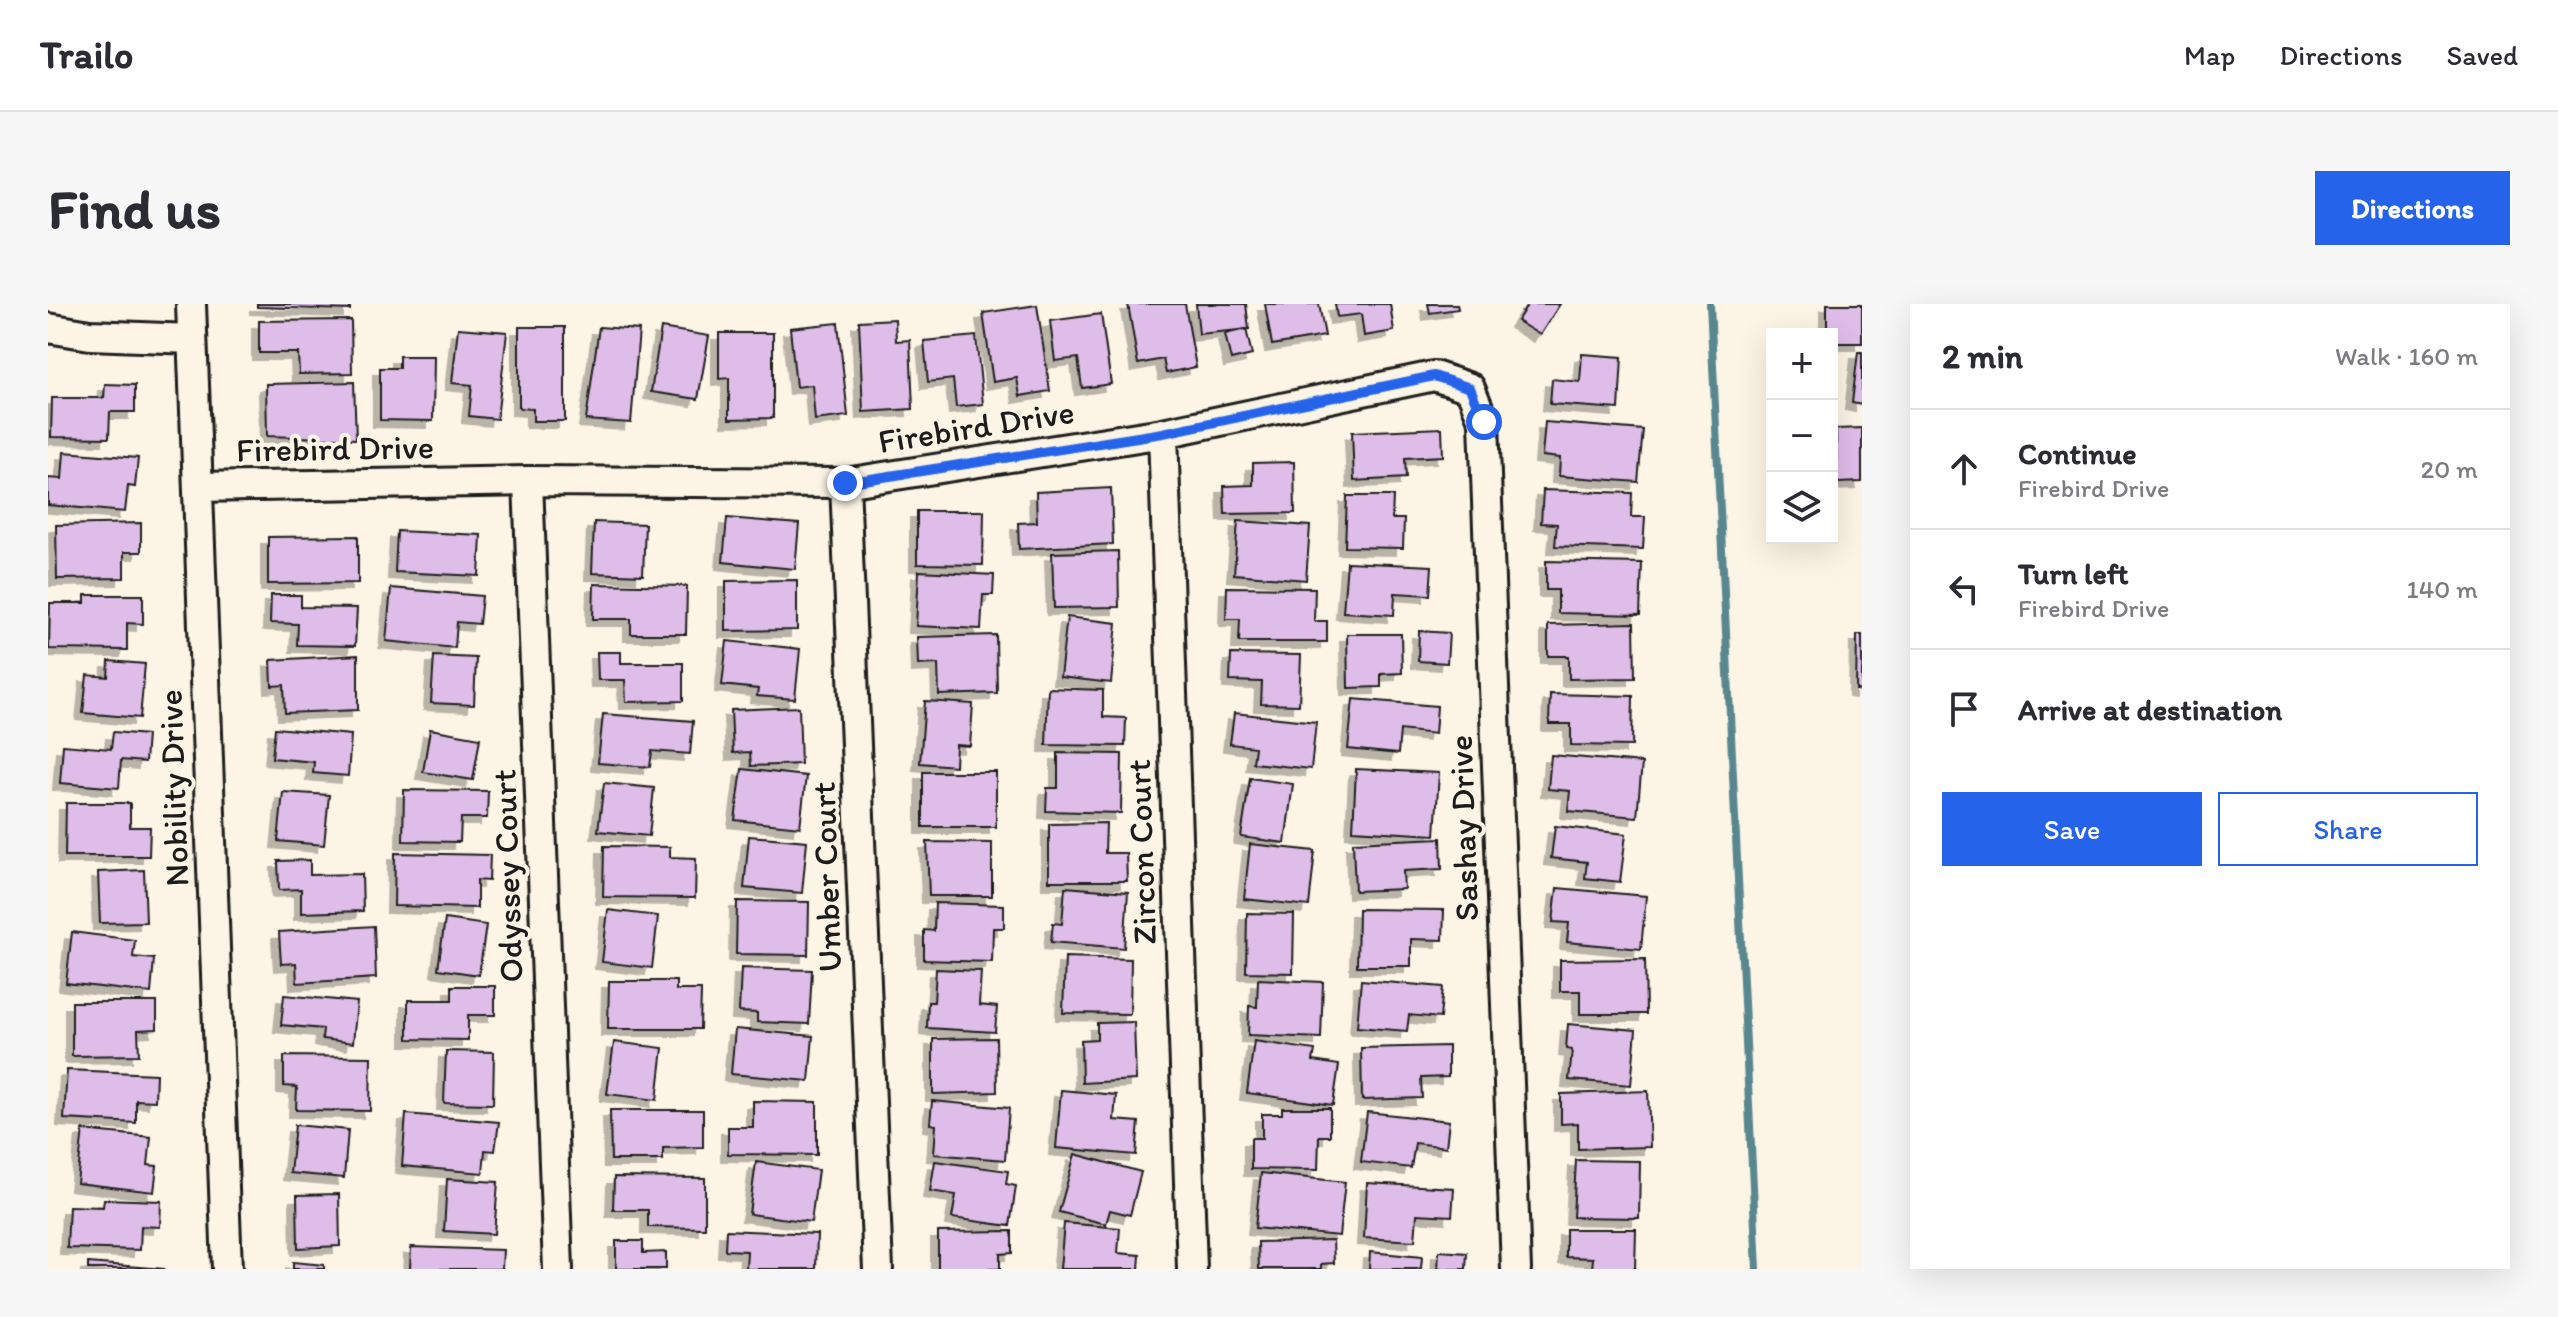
<!DOCTYPE html>
<html lang="en">
<head>
<meta charset="utf-8">
<style>
	body { margin:0; font-family:Itim,sans-serif; background:#f7f7f7; color:#2b2b33 }
	.controls { position:absolute; right:24px; top:24px; display:grid; overflow:hidden; border-radius:0px; box-shadow:0 8px 32px #0002 }
	.controls button { width:72px; height:72px; display:grid; place-items:center; padding:0; border:0; border-bottom:2px solid #e1e1e2; background:#fff; color:#2b2b33; font:40px sans-serif }
	.stop { position:absolute; width:24px; height:24px; margin:-18px; border:6px solid #2563eb; border-radius:50%; background:#fff }
	.stop.end { background:#2563eb; border-color:#fff; box-shadow:0 2px 8px #0008 }
	.list { margin:0; padding:0; list-style:none }
	h2 { display:flex; justify-content:space-between; align-items:center; height:104px; margin:0; padding:0 32px; font-size:34px }
	h2 small { font-size:26px; font-weight:400; color:#7c7c81 }
	.list li { display:grid; grid-template-columns:52px 1fr auto; gap:24px; align-items:center; box-sizing:border-box; height:120px; padding:0 32px; border-top:2px solid #e1e1e2 }
	.list b { display:block; font-size:30px; white-space:nowrap }
	.list p { margin:0; font-size:26px; white-space:nowrap; color:#7c7c81 }
	.list em { font-size:26px; font-style:normal; color:#7c7c81 }
	.actions { display:flex; gap:16px; padding:24px 32px }
	.actions a { flex:1; padding:18px 0; border:2px solid #2563eb; border-radius:0px; text-align:center; font-size:28px; color:#2563eb }
	.actions .main { background:#2563eb; color:#fff }
	.icon { flex:none; width:44px; height:44px; fill:none; stroke:currentColor; stroke-width:2; stroke-linecap:round; stroke-linejoin:round }
	.map { position:relative; flex:none; width:1814px; height:965px; overflow:hidden; border-radius:0px }
	header { display:flex; align-items:center; gap:48px; box-sizing:border-box; height:112px; padding:0 40px; background:#fff; border-bottom:2px solid #e1e1e2 }
	header strong { font-size:38px }
	nav { display:flex; gap:44px; margin-inline-start:auto; font-size:28px }
	.intro { display:flex; align-items:center; justify-content:space-between; box-sizing:border-box; height:192px; padding:0 48px }
	h1 { margin:0; font-size:56px }
	.button { padding:20px 36px; border-radius:0px; background:#2563eb; color:#fff; font-size:28px; font-weight:700 }
	main { display:flex; gap:48px; padding:0 48px }
	aside { flex:1; background:#fff; border-radius:0px; box-shadow:0 8px 32px #0002 }
	.map>svg:first-child { display:block }
	.lines { fill:none; stroke-linecap:round; stroke-linejoin:round }
	.stream { stroke:#588790; stroke-width:8 }
	.building { fill:#dfbde9; stroke:#1c1c1c; stroke-width:2; filter:url(#shadow) }
	.minor-casing { stroke:#1c1c1c; stroke-width:34 }
	.minor { stroke:#fcf5e5; stroke-width:28 }
	.route { stroke:#2563eb; stroke-width:10 }
	.labels { text-anchor:middle; stroke-width:8; stroke-linejoin:round; paint-order:stroke }
	.street-label { font-size:34px; fill:#1c1c1c; stroke:#fcf5e5 }
</style>
</head>
<body>
<header>
<strong>Trailo</strong>
<nav><a>Map</a><a>Directions</a><a>Saved</a></nav>
</header>
<div class="intro"><h1>Find us</h1><a class="button">Directions</a></div>
<main>
<div class="map">
<svg width="1814" height="965" viewBox="0 0 1814 965">
	<defs>
		<filter id="shadow"><feDropShadow dx="-7" dy="7" stdDeviation="0" flood-color="#0004"/></filter>
	</defs>
	<rect width="100%" height="100%" fill="#fcf5e5"/>
	<filter id="ink" filterUnits="userSpaceOnUse"><feTurbulence type="fractalNoise" baseFrequency=".0125" numOctaves="2"/><feDisplacementMap in="SourceGraphic" scale="16" xChannelSelector="R" yChannelSelector="G"/><feConvolveMatrix kernelMatrix="1 2 1 2 8 2 1 2 1" color-interpolation-filters="sRGB"/></filter>
	<g filter="url(#ink)">
		<g class="lines">
			<polyline class="stream" points="1662,0 1709,965"/>
		</g>
		<g class="building">
			<polygon points="209,0 302,0 302,6 209,3"/>
			<polygon points="1080,0 1137,0 1148,63 1118,69 1115,55 1090,60"/>
			<polygon points="1148,0 1198,0 1201,25 1151,30"/>
			<polygon points="1217,0 1271,0 1277,32 1224,41"/>
			<polygon points="1287,0 1342,0 1346,27 1316,32 1313,10 1289,13"/>
			<polygon points="1380,0 1409,0 1410,5 1382,9"/>
			<polygon points="1480,0 1512,0 1492,31 1469,17"/>
			<polygon points="1779,0 1814,0 1814,39 1784,39 1784,30 1779,30"/>
			<polygon points="989,1 1002,87 972,92 969,74 945,78 935,9"/>
			<polygon points="1053,10 1063,80 1034,84 1030,54 1007,57 1002,17"/>
			<polygon points="847,15 848,37 862,36 865,105 815,108 811,17"/>
			<polygon points="303,16 304,69 251,70 250,49 211,49 211,17"/>
			<polygon points="790,19 800,112 767,116 764,81 748,83 742,24"/>
			<polygon points="471,23 517,23 517,117 485,117 485,105 471,104"/>
			<polygon points="551,23 591,26 583,119 538,116"/>
			<polygon points="410,24 459,28 449,115 421,112 424,81 404,79"/>
			<polygon points="613,24 661,32 650,95 603,88"/>
			<polygon points="1198,25 1204,51 1183,56 1177,30"/>
			<polygon points="671,29 725,29 725,114 681,115 681,74 671,75"/>
			<polygon points="928,32 935,100 908,103 905,75 880,78 876,37"/>
			<polygon points="1810,48 1814,48 1814,101 1804,99"/>
			<polygon points="1534,50 1574,53 1571,105 1502,100 1504,75 1532,78"/>
			<polygon points="351,52 386,52 385,117 332,116 332,64 351,64"/>
			<polygon points="306,78 308,135 219,132 218,80"/>
			<polygon points="57,80 87,81 87,108 62,108 61,134 3,133 4,94 56,94"/>
			<polygon points="1497,118 1595,126 1590,178 1511,172 1512,154 1494,152"/>
			<polygon points="1394,124 1395,152 1357,154 1358,174 1306,177 1304,128"/>
			<polygon points="1814,124 1814,178 1789,179 1788,125"/>
			<polygon points="16,148 90,154 87,183 80,182 77,208 0,201 0,174 14,175"/>
			<polygon points="1246,158 1247,209 1177,210 1176,182 1205,181 1205,159"/>
			<polygon points="1063,184 1065,240 971,245 970,219 989,218 988,188"/>
			<polygon points="1495,186 1584,189 1583,213 1597,213 1595,245 1507,242 1509,220 1493,219"/>
			<polygon points="1299,192 1345,192 1344,215 1356,215 1355,244 1297,243"/>
			<polygon points="869,207 936,207 935,261 869,260"/>
			<polygon points="679,214 751,220 747,265 675,258"/>
			<polygon points="1190,217 1262,222 1258,276 1186,270"/>
			<polygon points="546,218 597,220 595,271 544,269"/>
			<polygon points="93,219 93,248 76,248 76,274 9,275 8,221"/>
			<polygon points="349,227 433,231 431,272 347,268"/>
			<polygon points="310,232 310,279 220,280 220,233"/>
			<polygon points="1070,247 1071,303 1006,304 1004,249"/>
			<polygon points="1498,257 1594,259 1592,311 1510,309 1510,286 1498,286"/>
			<polygon points="1299,258 1384,262 1382,291 1347,289 1346,311 1295,308"/>
			<polygon points="871,267 946,271 945,291 935,291 933,325 868,322"/>
			<polygon points="749,276 749,326 678,327 678,277"/>
			<polygon points="546,280 639,282 638,330 583,330 583,315 545,315"/>
			<polygon points="1179,283 1267,284 1266,317 1279,317 1279,338 1191,338 1192,315 1178,315"/>
			<polygon points="343,284 434,292 431,320 409,318 407,344 338,337"/>
			<polygon points="37,291 95,291 95,320 79,319 79,346 1,345 2,299 37,299"/>
			<polygon points="223,291 253,291 253,303 309,304 307,342 249,341 250,320 222,319"/>
			<polygon points="1019,313 1069,319 1063,379 1012,373"/>
			<polygon points="1586,319 1587,374 1521,375 1521,352 1500,352 1500,321"/>
			<polygon points="1371,327 1401,329 1399,359 1370,357"/>
			<polygon points="1299,330 1353,330 1354,369 1333,370 1333,383 1300,384"/>
			<polygon points="948,331 949,389 891,391 890,360 870,361 869,333"/>
			<polygon points="1809,331 1814,331 1814,387 1808,386"/>
			<polygon points="679,337 752,345 747,395 709,392 710,385 674,381"/>
			<polygon points="549,348 573,348 573,359 635,359 635,397 578,398 577,376 550,376"/>
			<polygon points="1183,350 1253,351 1251,401 1213,400 1214,378 1182,377"/>
			<polygon points="310,351 310,406 237,409 236,381 224,382 223,356"/>
			<polygon points="386,352 428,354 426,401 383,399"/>
			<polygon points="61,357 97,360 92,414 35,409 39,371 60,373"/>
			<polygon points="1000,384 1055,386 1055,413 1078,414 1077,442 998,441"/>
			<polygon points="1502,390 1585,392 1584,442 1523,441 1523,420 1501,420"/>
			<polygon points="1305,395 1389,402 1387,430 1352,426 1350,450 1300,445"/>
			<polygon points="877,397 925,400 922,442 908,441 907,462 872,459"/>
			<polygon points="751,403 753,460 703,462 702,448 685,449 683,406"/>
			<polygon points="1186,409 1268,418 1263,465 1205,459 1207,443 1182,440"/>
			<polygon points="555,410 645,417 642,450 604,447 602,463 550,459"/>
			<polygon points="227,424 303,431 300,472 265,469 266,458 224,454"/>
			<polygon points="382,425 432,434 425,476 375,468"/>
			<polygon points="65,428 99,431 97,458 73,456 71,484 12,479 15,441 63,445"/>
			<polygon points="1010,449 1074,450 1073,509 998,507 999,484 1010,484"/>
			<polygon points="1503,451 1594,459 1589,513 1520,507 1522,487 1500,485"/>
			<polygon points="694,465 758,472 752,523 687,516"/>
			<polygon points="1308,465 1391,469 1387,531 1305,526"/>
			<rect x="875" y="468" width="73" height="55"/>
			<polygon points="1202,474 1245,480 1237,539 1193,533"/>
			<polygon points="556,479 606,484 601,532 550,527"/>
			<polygon points="356,486 440,487 439,514 413,514 412,538 355,537"/>
			<polygon points="235,488 281,491 276,541 230,537"/>
			<polygon points="18,499 82,499 82,523 102,523 101,552 17,552"/>
			<polygon points="1058,519 1057,549 1078,549 1079,577 1001,577 1001,520"/>
			<polygon points="1507,522 1578,530 1572,578 1537,574 1539,558 1503,554"/>
			<polygon points="701,532 759,537 754,589 696,584"/>
			<polygon points="1393,534 1394,565 1355,567 1356,585 1307,587 1305,538"/>
			<polygon points="879,538 944,539 944,592 881,592"/>
			<polygon points="1202,540 1267,547 1261,602 1196,595"/>
			<polygon points="556,542 622,543 622,553 648,554 647,594 555,593"/>
			<polygon points="347,549 442,551 441,577 429,576 429,604 346,602"/>
			<polygon points="262,556 262,571 314,570 315,607 253,609 253,585 231,586 230,557"/>
			<polygon points="96,566 98,618 52,619 50,568"/>
			<polygon points="1017,583 1080,588 1076,644 1003,638 1005,619 1014,620"/>
			<polygon points="1509,584 1598,592 1593,645 1519,638 1521,619 1505,618"/>
			<polygon points="689,597 761,598 760,651 688,650"/>
			<polygon points="887,599 956,601 956,624 945,624 944,658 876,656 876,626 886,627"/>
			<polygon points="1310,605 1396,606 1395,636 1363,635 1363,662 1309,662"/>
			<polygon points="560,606 610,612 604,664 554,658"/>
			<polygon points="1199,609 1246,610 1245,669 1198,668"/>
			<polygon points="397,615 438,621 431,671 390,665"/>
			<polygon points="326,622 328,674 249,679 248,659 233,660 231,628"/>
			<polygon points="24,628 87,636 85,653 106,655 103,689 18,679"/>
			<polygon points="1017,653 1083,655 1082,710 1015,709"/>
			<polygon points="1597,655 1598,710 1532,710 1532,687 1512,687 1512,656"/>
			<polygon points="693,664 764,666 761,720 709,718 709,709 691,708"/>
			<polygon points="888,665 933,667 931,701 949,703 947,728 879,724 880,698 886,698"/>
			<polygon points="1210,675 1275,678 1273,734 1200,731 1201,702 1209,703"/>
			<polygon points="1313,676 1395,683 1392,714 1361,711 1359,727 1309,723"/>
			<polygon points="561,677 628,677 628,686 653,686 652,725 560,725"/>
			<polygon points="404,682 447,682 447,711 420,711 420,736 360,735 360,696 404,696"/>
			<polygon points="236,691 309,698 305,739 274,735 275,725 233,721"/>
			<polygon points="24,698 109,698 109,725 90,726 91,751 24,752"/>
			<polygon points="1086,718 1088,776 1034,779 1033,736 1049,735 1049,719"/>
			<polygon points="1520,720 1588,726 1583,781 1521,776 1524,746 1518,745"/>
			<polygon points="687,725 765,732 761,777 683,770"/>
			<polygon points="948,734 949,788 885,790 885,735"/>
			<polygon points="1206,737 1267,746 1265,757 1291,761 1285,801 1199,789"/>
			<polygon points="566,738 615,744 609,796 559,790"/>
			<polygon points="1400,742 1400,773 1373,774 1374,794 1314,796 1313,744"/>
			<polygon points="398,747 446,748 445,800 396,799"/>
			<polygon points="236,752 323,753 322,807 248,806 249,783 236,782"/>
			<polygon points="19,766 108,770 107,797 88,796 88,819 16,815"/>
			<polygon points="1013,786 1068,791 1066,816 1091,818 1088,851 1008,844"/>
			<polygon points="1600,787 1602,843 1530,845 1530,819 1513,820 1513,790"/>
			<polygon points="705,797 769,798 769,851 680,850 680,823 705,823"/>
			<polygon points="884,797 961,804 957,856 886,850 888,821 882,820"/>
			<polygon points="1234,804 1282,804 1282,832 1271,832 1270,866 1203,865 1203,834 1214,834 1214,810 1234,810"/>
			<polygon points="562,806 655,806 655,843 615,844 615,856 563,856"/>
			<polygon points="1319,808 1401,817 1398,843 1367,839 1363,864 1313,858"/>
			<polygon points="358,810 451,818 447,847 437,846 435,869 354,862"/>
			<polygon points="247,821 300,826 296,874 242,869"/>
			<polygon points="35,826 103,833 100,861 109,862 106,888 29,879"/>
			<polygon points="1027,850 1093,868 1082,911 1062,906 1058,920 1011,908"/>
			<polygon points="1528,856 1592,857 1591,914 1525,913"/>
			<polygon points="887,857 960,867 958,880 968,882 962,922 904,914 908,891 882,887"/>
			<polygon points="708,858 770,866 763,918 701,910"/>
			<polygon points="1213,869 1297,878 1291,932 1207,924"/>
			<polygon points="566,873 657,874 657,924 600,923 600,906 565,906"/>
			<polygon points="399,875 450,878 446,930 396,927"/>
			<polygon points="1319,879 1406,884 1404,912 1369,910 1367,937 1316,934"/>
			<polygon points="291,890 292,942 250,944 249,891"/>
			<polygon points="56,895 113,897 112,923 93,922 92,946 19,944 21,902 55,903"/>
			<polygon points="1016,919 1072,924 1070,949 1092,951 1091,965 1012,965"/>
			<polygon points="1518,925 1588,925 1587,965 1544,965 1545,954 1518,953"/>
			<polygon points="678,926 769,930 768,965 698,965 699,947 677,946"/>
			<polygon points="964,927 964,949 952,950 952,965 890,965 890,928"/>
			<polygon points="1285,936 1286,959 1273,960 1273,965 1211,965 1210,938"/>
			<polygon points="568,937 595,937 595,949 618,948 618,965 568,965"/>
			<polygon points="363,943 455,946 454,965 362,965"/>
			<polygon points="1391,947 1419,949 1418,965 1390,965"/>
			<polygon points="1322,948 1374,953 1373,965 1321,965"/>
			<polygon points="245,958 276,961 276,965 245,965"/>
			<polygon points="40,959 117,965 40,965"/>
		</g>
		<g class="lines">
			<defs>
				<g id="minor">
					<polyline points="143,0 179,965"/>
					<polyline points="0,24 42,31 144,35"/>
					<polyline points="1115,129 1144,965"/>
					<polyline points="480,177 510,965"/>
					<polyline points="797,179 830,965"/>
					<polyline points="150,183 480,177 797,179 1115,129 1386,72 1422,84 1436,118 1468,965"/>
				</g>
			</defs>
			<use href="#minor" class="minor-casing"/>
			<use href="#minor" class="minor"/>
		</g>
	</g>
	<g class="lines" filter="url(#ink)">
		<polyline class="route" points="797,179 1115,129 1386,72 1422,84 1436,118"/>
	</g>
	<g class="labels">
		<g class="street-label">
			<text transform="translate(928 122) rotate(-9)" y="12">Firebird Drive</text>
			<text transform="translate(287 144) rotate(-1)" y="12">Firebird Drive</text>
			<text transform="translate(125 484) rotate(-92)" y="12">Nobility Drive</text>
			<text transform="translate(1415 524) rotate(-92)" y="12">Sashay Drive</text>
			<text transform="translate(1093 548) rotate(-92)" y="12">Zircon Court</text>
			<text transform="translate(459 572) rotate(-92)" y="12">Odyssey Court</text>
			<text transform="translate(778 573) rotate(-92)" y="12">Umber Court</text>
		</g>
	</g>
</svg>
<div class="controls">
<button>+</button>
<button>−</button>
<button><svg class="icon" aria-label="layers" viewBox="0 0 24 24"><path d="M12 4l9 5-9 5-9-5zM3 14l9 5 9-5"/></svg></button>
</div>
<div class="stop" style="left:1436px;top:118px"></div>
<div class="stop end" style="left:797px;top:179px"></div>
</div>
<aside>
<h2>2 min<small>Walk · 160 m</small></h2>
<ul class="list">
<li><svg class="icon" aria-label="ahead" viewBox="0 0 24 24"><path d="M12 20V5M6 11l6-6 6 6"/></svg><div><b>Continue</b><p>Firebird Drive</p></div><em>20 m</em></li>
<li><svg class="icon" aria-label="left" viewBox="0 0 24 24"><path d="M17 20v-9H6M10 6l-5 5 5 5"/></svg><div><b>Turn left</b><p>Firebird Drive</p></div><em>140 m</em></li>
<li><svg class="icon" aria-label="arrive" viewBox="0 0 24 24"><path d="M6 21V4h12l-3 4 3 4H6"/></svg><div><b>Arrive at destination</b></div></li>
</ul>
<div class="actions"><a class="main">Save</a><a>Share</a></div>
</aside>
</main>
</body>
</html>
